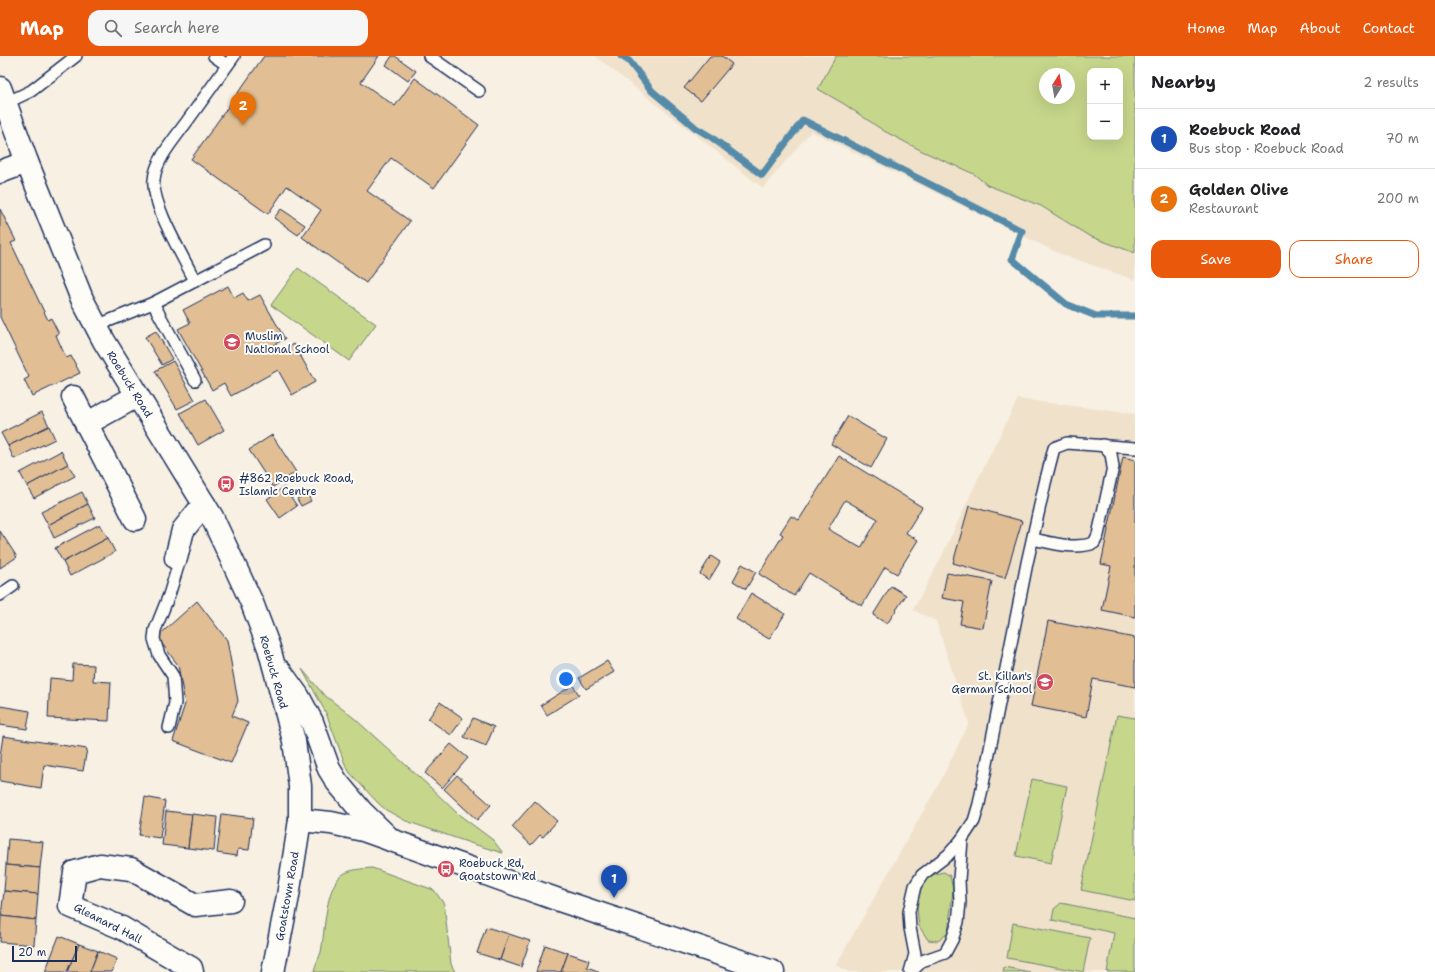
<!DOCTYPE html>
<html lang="en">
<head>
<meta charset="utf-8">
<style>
	body { margin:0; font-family:"Shantell Sans",sans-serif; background:#f6f6f6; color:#202124 }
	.controls { position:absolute; right:12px; top:12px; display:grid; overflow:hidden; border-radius:8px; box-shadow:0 4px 16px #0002 }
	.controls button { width:36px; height:36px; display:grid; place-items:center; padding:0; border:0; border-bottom:1px solid #e0e0e0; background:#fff; color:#202124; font:20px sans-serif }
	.compass { position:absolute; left:1039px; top:12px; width:36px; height:36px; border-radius:50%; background:#fff; box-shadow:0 4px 16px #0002; rotate:11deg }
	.scale { position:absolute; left:12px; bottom:10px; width:65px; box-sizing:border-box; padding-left:4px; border:2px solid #1b2f5e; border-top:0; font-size:11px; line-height:14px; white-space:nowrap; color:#1b2f5e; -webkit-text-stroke:3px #fdfcf7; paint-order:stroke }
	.you { position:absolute; left:566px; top:623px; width:14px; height:14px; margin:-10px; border:3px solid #fff; border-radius:50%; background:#1a73e8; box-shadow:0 0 0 6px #1a73e833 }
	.badge { display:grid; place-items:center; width:26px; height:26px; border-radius:50%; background:#ea580c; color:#fff; font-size:13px; font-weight:700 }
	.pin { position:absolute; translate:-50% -33px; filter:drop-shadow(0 1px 2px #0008) }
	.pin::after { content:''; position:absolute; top:21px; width:14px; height:12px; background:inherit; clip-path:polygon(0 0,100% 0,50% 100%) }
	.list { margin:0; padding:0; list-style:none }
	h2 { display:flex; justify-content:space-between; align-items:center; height:52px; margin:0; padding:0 16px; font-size:17px }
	h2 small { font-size:13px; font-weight:400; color:#757577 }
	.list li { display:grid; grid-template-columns:26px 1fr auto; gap:12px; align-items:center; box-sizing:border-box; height:60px; padding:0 16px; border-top:1px solid #e0e0e0 }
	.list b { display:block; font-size:15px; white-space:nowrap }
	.list p { margin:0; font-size:13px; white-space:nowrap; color:#757577 }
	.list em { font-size:13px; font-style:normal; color:#757577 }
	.actions { display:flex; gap:8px; padding:12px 16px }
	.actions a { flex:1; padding:9px 0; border:1px solid #ea580c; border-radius:12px; text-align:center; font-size:14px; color:#ea580c }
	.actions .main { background:#ea580c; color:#fff }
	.icon { flex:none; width:22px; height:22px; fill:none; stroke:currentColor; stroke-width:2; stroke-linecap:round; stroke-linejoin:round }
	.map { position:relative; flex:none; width:1135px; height:916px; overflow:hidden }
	header { display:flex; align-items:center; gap:24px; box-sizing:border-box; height:56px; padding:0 20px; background:#ea580c; color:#fff }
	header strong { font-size:19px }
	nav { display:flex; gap:22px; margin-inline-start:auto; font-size:14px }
	.search { width:280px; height:36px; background:#f6f6f6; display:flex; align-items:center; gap:10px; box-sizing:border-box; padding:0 14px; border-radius:12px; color:#757577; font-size:15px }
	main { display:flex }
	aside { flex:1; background:#fff }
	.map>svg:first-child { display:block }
	.built { fill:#f0e1cb; fill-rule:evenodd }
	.green { fill:#c6d68a; stroke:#708274; fill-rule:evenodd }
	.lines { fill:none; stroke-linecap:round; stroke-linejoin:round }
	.stream { stroke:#558ba9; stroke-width:7 }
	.building { fill:#e1be93; stroke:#1b2f5e; fill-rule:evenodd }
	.service-casing { stroke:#1b2f5e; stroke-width:14 }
	.minor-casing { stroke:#1b2f5e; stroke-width:25 }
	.tertiary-casing { stroke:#1b2f5e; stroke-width:25 }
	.secondary-casing { stroke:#1b2f5e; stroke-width:25 }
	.service { stroke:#fdfcf7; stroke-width:11 }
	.minor { stroke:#fdfcf7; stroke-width:22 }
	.tertiary { stroke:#fdfcf7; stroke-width:22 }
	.secondary { stroke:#fdfcf7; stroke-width:22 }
	.labels { text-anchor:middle; stroke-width:4; stroke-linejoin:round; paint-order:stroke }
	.poi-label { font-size:11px; fill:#1b2f5e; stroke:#fdfcf7; text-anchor:start }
	.street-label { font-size:11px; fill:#1b2f5e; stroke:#fdfcf7 }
</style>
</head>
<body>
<header>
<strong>Map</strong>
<div class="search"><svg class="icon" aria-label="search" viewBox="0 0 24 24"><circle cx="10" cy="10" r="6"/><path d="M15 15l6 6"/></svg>Search here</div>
<nav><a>Home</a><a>Map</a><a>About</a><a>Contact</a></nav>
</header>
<main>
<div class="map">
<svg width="1135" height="916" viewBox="0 0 1135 916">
	<rect width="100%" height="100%" fill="#f7f0e3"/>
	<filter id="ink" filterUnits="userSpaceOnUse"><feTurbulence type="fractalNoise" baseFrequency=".025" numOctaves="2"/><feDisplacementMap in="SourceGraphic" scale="8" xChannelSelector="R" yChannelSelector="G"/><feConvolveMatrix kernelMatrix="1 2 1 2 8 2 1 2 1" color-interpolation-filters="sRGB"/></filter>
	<g filter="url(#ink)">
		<g class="built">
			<path d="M595,0H1135V224L1058,197L811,75L763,132ZM1090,15H1120V81H1090ZM1045,18H1069V42H1045Z"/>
			<polygon points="1018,343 1135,358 1135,916 850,916 836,909 940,726 969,667 936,565 913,554 940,504 977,425"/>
		</g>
		<g class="green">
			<path d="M836,0H1135V197L1089,180L1041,150L987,129L974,118L924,96L884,75L844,48L818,33ZM1090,15H1120V81H1090ZM1045,18H1069V42H1045Z"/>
			<polygon points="298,212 376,268 349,305 271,249"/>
			<polygon points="302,613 323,638 354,662 430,731 458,758 493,784 503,797 473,788 406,765 386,754 378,747 350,717 345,708 326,657"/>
			<polygon points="1117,659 1135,662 1135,845 1081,834"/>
			<polygon points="1032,723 1067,730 1051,807 1016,800"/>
			<path d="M372,812L434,834L444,848L451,908L455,916H314C315,908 319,903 321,896C325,876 325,831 342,819C350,813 362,813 372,812Z"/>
			<polygon points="944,816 950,820 953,834 948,877 938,885 928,884 919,870 916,844 921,827 927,820"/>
			<polygon points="1061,847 1135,862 1135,916 1107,916 1114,877 1052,864 1054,853"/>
			<polygon points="1013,867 1090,882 1083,916 1007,902"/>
			<polygon points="1004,911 1030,916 1003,916"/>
		</g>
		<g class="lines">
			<polyline class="stream" points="621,0 629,5 652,35 696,72 711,81 762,119 803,64 1022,175 1012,203 1066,248 1096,260 1135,260"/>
		</g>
		<g class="building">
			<polygon points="264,0 379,0 361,26 395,50 415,22 479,69 434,132 391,102 367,135 410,165 366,227 302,181 321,154 287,130 268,158 191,103"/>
			<polygon points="392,0 395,0 416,15 408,25 386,9"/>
			<polygon points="710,0 722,0 732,8 701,45 684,32"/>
			<polygon points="0,153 16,185 11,187 48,264 51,262 59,278 56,279 66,302 71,300 80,317 32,340 24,324 29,321 0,261"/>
			<polygon points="281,153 305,169 298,179 274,162"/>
			<polygon points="228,230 234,242 243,237 248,245 260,239 285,283 273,289 277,298 294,288 315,326 292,339 278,314 231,340 224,327 212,334 178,273 190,267 183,254"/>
			<polygon points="156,275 172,303 162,309 145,281"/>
			<polygon points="173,305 195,344 177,353 155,315"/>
			<polygon points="206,343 224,374 198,389 180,357"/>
			<polygon points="42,356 49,370 8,390 1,377"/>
			<polygon points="848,360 887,383 871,412 831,388"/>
			<polygon points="49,370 55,383 14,403 8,390"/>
			<polygon points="272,379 296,416 273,431 249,394"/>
			<polygon points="61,395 68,408 27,430 20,417"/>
			<path d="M839,400L922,451L906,477L918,484L897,518L885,511L862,550L809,517L794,540L759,518L783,479L780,477L791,460L799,464ZM845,444L878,463L861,492L828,473Z"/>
			<polygon points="1123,401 1135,404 1135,561 1102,554 1111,510 1101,508"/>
			<polygon points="68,408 75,420 34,442 27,430"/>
			<polygon points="284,431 297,450 280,462 267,443"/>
			<polygon points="82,436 88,448 48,469 41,456"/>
			<polygon points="307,437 311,445 301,450 297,443"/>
			<polygon points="88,448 95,462 54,482 48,469"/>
			<polygon points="969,450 1022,465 1005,522 953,507"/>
			<polygon points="100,468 108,482 63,506 55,492"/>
			<polygon points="0,475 17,501 0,512"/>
			<polygon points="108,482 115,496 70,520 63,506"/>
			<polygon points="711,500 720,506 709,524 700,518"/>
			<polygon points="742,508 756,516 746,533 733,525"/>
			<polygon points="947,517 992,525 983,572 960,568 964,546 942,542"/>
			<polygon points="891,530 906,539 887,568 873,559"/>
			<polygon points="751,537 785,558 769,583 736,563"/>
			<polygon points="197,545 227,584 238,645 232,660 248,667 231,707 173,685 185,648 178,609 157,581"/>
			<polygon points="1048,565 1135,582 1135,631 1093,623 1086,661 1031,650"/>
			<polygon points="607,605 614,616 586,633 579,622"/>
			<polygon points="73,608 94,609 93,625 111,626 109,665 48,662 50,622 72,624"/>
			<polygon points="573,629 579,639 547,659 541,649"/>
			<polygon points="440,646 463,662 451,679 428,663"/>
			<polygon points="0,650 30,655 27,673 0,669"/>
			<polygon points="473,662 494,671 486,690 464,681"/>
			<polygon points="3,680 87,693 83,715 44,709 41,732 0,725 0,700"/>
			<polygon points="451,688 468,702 442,732 425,717"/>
			<polygon points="457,719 491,749 477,764 444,733"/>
			<polygon points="145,741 165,745 160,782 139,779"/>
			<polygon points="535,745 557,765 543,781 540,779 531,789 512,771"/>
			<polygon points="166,755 192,758 188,792 162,789"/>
			<polygon points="192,758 217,761 214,795 188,792"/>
			<polygon points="222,758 253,762 249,794 238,793 237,800 217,797"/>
			<polygon points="8,783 43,786 40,812 6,809"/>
			<polygon points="6,809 40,812 38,838 4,835"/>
			<polygon points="4,835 38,838 36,864 1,860"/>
			<polygon points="1,860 36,864 34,889 0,886"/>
			<polygon points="486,871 509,878 500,904 477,897"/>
			<polygon points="509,878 530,885 521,911 500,904"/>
			<polygon points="59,880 79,888 67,916 45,916"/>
			<polygon points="79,888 98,895 90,916 67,916"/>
			<polygon points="545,889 568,897 561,916 536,916"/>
			<polygon points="98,895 117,903 112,916 90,916"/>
			<polygon points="568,897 589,904 587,911 598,915 598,916 561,916"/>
		</g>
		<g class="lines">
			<defs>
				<g id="service">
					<polyline points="214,0 227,9"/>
					<polyline points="429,0 479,35"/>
					<polyline points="6,47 31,35 76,0"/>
					<path d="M195,225C184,202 151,148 154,124C155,104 176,81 188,64C203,43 218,22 234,0"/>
					<polyline points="153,247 195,324"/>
					<polyline points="96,270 153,247 264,189"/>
					<path d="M1033,483C1052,487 1074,494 1094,487L1098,479L1113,411L1111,398L1103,389"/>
					<polyline points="0,539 13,530"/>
					<polyline points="169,672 175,647 173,620 159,599 154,583 155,574 169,539 178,510 176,502"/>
					<polyline points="910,916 915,898 910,872 909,856 915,830 922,819 948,799 962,783"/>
					<polyline points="911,916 922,905 945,897 952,884 958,866 960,846 959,824 962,783 974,765 979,748 1027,507 1045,427 1054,392 1067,387 1135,392"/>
				</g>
				<g id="minor">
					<polyline points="0,116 27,106"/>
					<polyline points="73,341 135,463"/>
					<polyline points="86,368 137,340"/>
					<polyline points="176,502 183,474 204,448"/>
					<polyline points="192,916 191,912 122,872 70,850 75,816 100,809 131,813 195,849 231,845"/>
				</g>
				<polyline id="tertiary" points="300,764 331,767 363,774 556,843 773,916"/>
				<g id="secondary">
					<polyline points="0,32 27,106 82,243 104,285 212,461 252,547 269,592 294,685 300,730 300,764 288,840 273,916"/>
					<polyline points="280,615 298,640 312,666 329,713 337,726 362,756 391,784"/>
				</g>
			</defs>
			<use href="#service" class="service-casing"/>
			<use href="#minor" class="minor-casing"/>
			<use href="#tertiary" class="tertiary-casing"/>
			<use href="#secondary" class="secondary-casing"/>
			<use href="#service" class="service"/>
			<use href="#minor" class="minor"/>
			<use href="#tertiary" class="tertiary"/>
			<use href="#secondary" class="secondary"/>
		</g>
	</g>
	<defs>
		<symbol id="school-disc" viewBox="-11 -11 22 22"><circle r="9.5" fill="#d1495b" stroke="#fdfcf7"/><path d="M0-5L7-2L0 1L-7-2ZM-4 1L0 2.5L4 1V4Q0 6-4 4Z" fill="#fff"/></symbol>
		<symbol id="bus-disc" viewBox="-11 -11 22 22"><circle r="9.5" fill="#d1495b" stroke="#fdfcf7"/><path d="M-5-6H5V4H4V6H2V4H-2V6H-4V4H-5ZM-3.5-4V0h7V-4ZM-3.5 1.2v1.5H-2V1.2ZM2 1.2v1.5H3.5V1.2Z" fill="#fff"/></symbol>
	</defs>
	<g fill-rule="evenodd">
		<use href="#school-disc" x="222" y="276" width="20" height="20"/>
		<use href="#bus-disc" x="216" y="418" width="20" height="20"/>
		<use href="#school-disc" x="1035" y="616" width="20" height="20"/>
		<use href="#bus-disc" x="436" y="803" width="20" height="20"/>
	</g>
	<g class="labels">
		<g class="poi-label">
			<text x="245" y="284">Muslim<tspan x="245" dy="13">National School</tspan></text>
			<text x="239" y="426">#862 Roebuck Road,<tspan x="239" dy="13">Islamic Centre</tspan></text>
			<text x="1032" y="624" text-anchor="end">St. Kilian's<tspan x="1032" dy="13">German School</tspan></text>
			<text x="459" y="811">Roebuck Rd,<tspan x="459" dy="13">Goatstown Rd</tspan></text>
		</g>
		<g class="street-label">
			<text transform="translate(130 328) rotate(58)" y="4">Roebuck Road</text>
			<text transform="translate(274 616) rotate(74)" y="4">Roebuck Road</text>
			<text transform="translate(287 840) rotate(-80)" y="4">Goatstown Road</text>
			<text transform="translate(108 867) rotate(27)" y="4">Gleanard Hall</text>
		</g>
	</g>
</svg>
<div class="controls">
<button>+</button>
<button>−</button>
</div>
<svg class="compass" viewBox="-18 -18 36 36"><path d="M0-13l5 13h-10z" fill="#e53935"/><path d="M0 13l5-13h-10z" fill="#757577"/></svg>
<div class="scale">20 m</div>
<div class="you"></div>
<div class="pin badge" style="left:614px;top:842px;background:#1a4fb4">1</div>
<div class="pin badge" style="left:243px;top:69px;background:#e8710a">2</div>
</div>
<aside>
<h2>Nearby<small>2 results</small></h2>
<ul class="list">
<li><span class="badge" style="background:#1a4fb4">1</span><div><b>Roebuck Road</b><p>Bus stop · Roebuck Road</p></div><em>70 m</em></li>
<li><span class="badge" style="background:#e8710a">2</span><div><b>Golden Olive</b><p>Restaurant</p></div><em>200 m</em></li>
</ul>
<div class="actions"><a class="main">Save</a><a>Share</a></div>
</aside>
</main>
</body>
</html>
